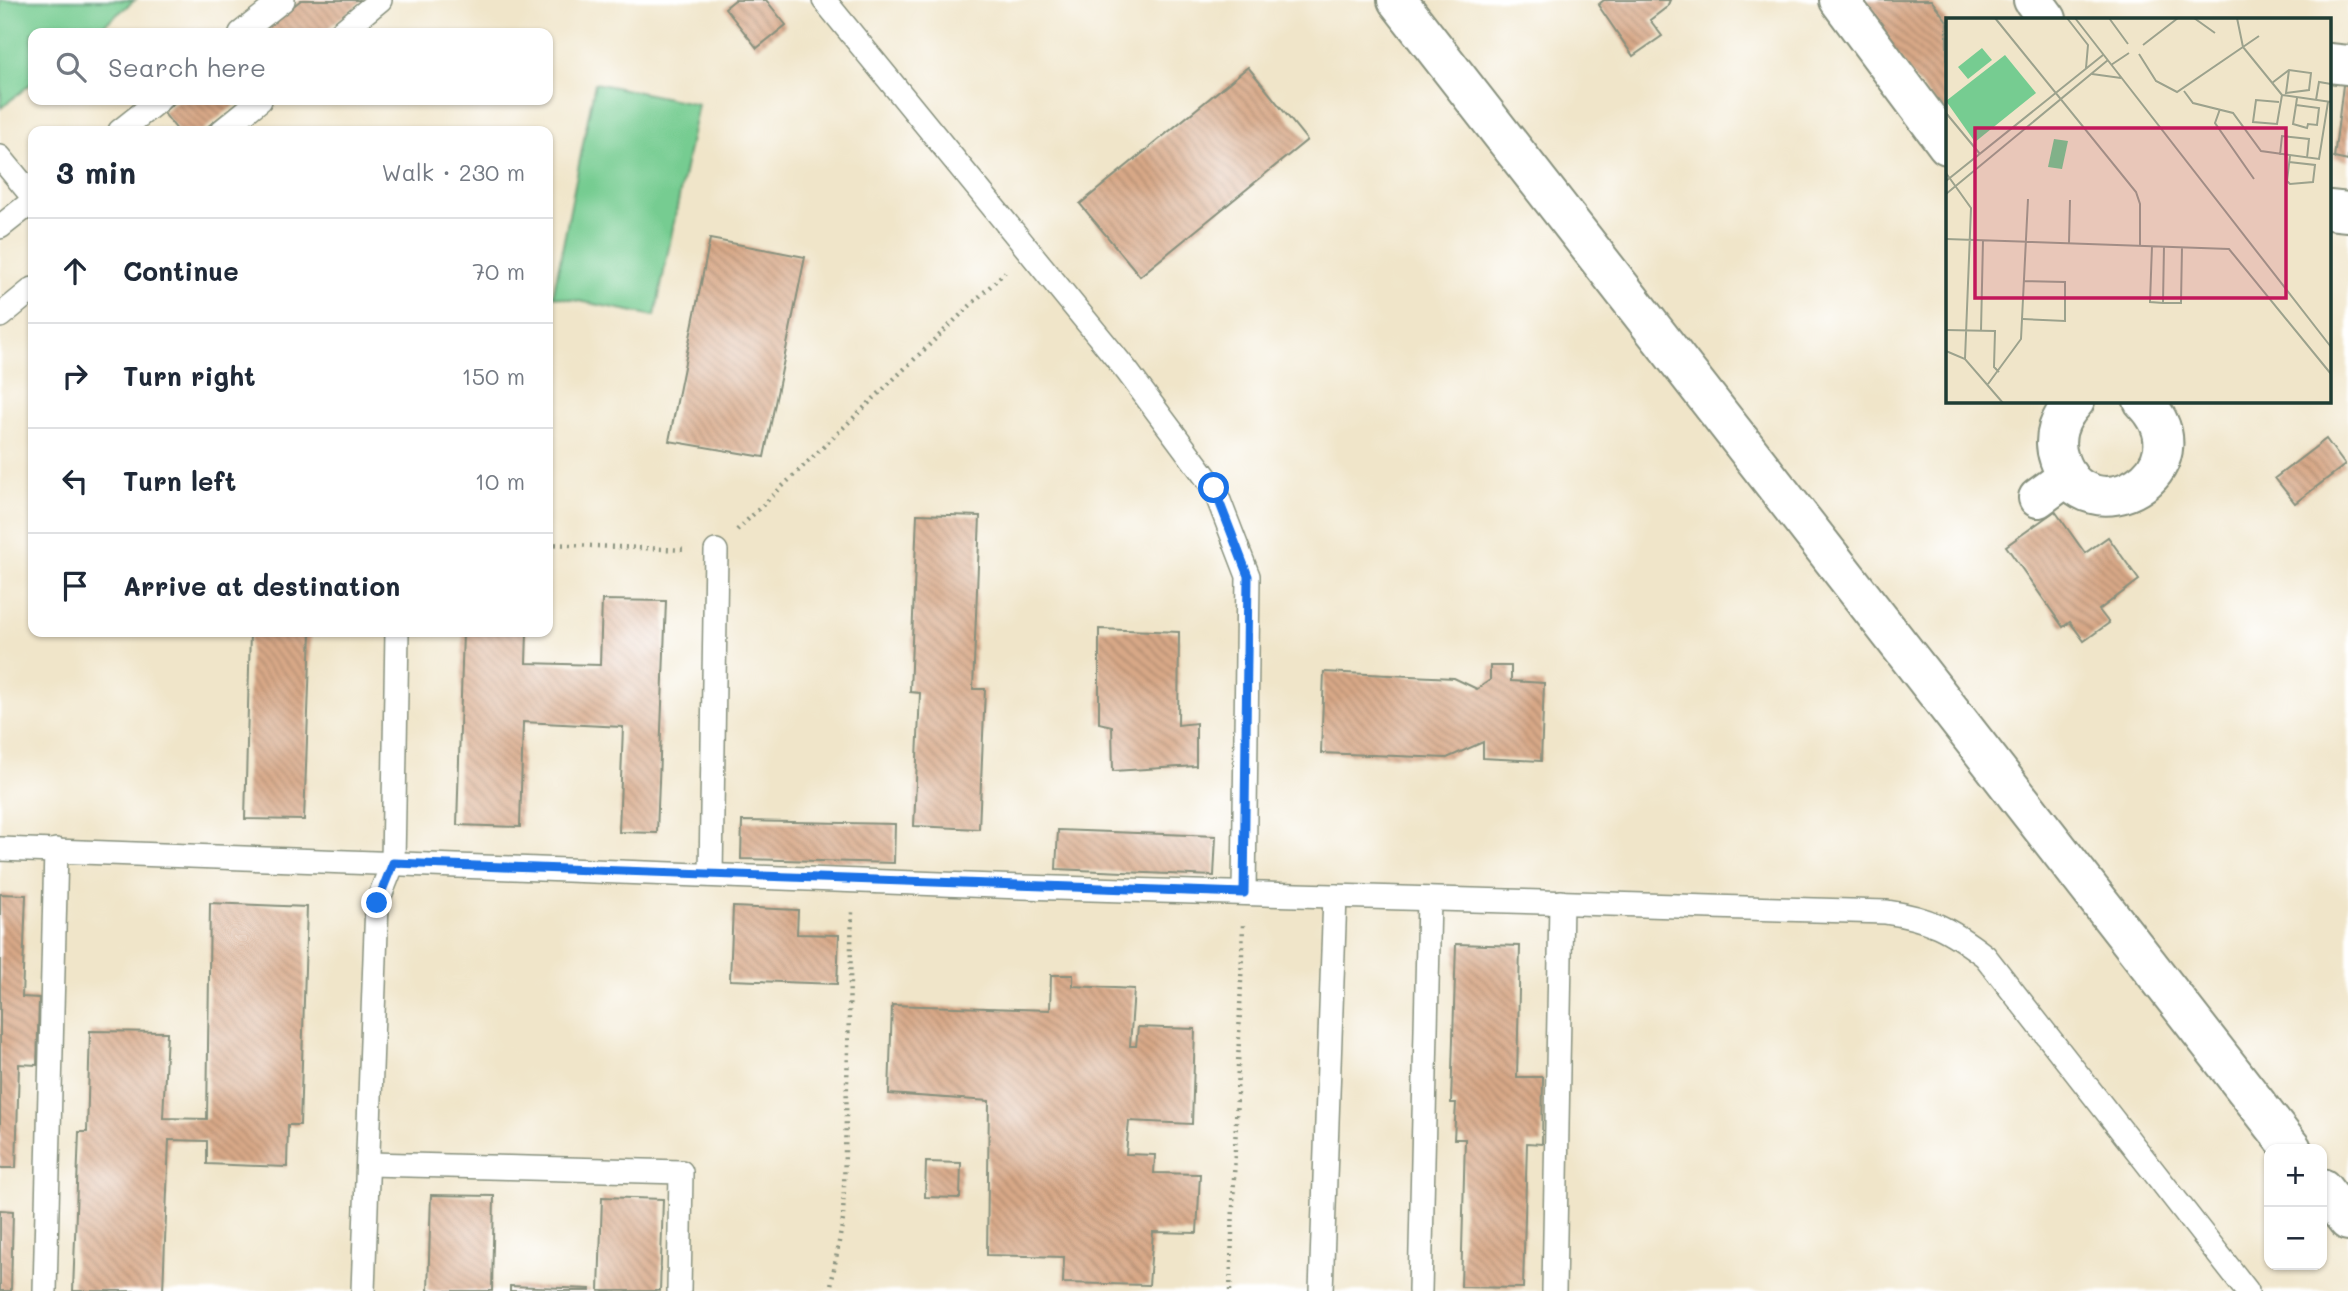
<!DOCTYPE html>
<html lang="en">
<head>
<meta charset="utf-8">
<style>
	body { margin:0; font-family:Mali,sans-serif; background:#f2f2f3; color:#1f2937 }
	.controls { position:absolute; right:21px; bottom:21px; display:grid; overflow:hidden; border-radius:14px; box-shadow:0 2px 5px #0004 }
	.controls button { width:63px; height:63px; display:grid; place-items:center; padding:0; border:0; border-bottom:2px solid #e0e1e3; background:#fff; color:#1f2937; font:35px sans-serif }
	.stop { position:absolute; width:21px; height:21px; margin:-16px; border:5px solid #1a73e8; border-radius:50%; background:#fff }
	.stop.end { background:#1a73e8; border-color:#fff; box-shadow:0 2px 7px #0008 }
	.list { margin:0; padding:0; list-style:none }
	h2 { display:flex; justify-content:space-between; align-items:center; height:91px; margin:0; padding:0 28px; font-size:30px }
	h2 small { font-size:23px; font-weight:400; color:#747a83 }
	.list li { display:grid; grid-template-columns:46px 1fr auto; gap:21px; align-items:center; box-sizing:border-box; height:105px; padding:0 28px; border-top:2px solid #e0e1e3 }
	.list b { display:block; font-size:26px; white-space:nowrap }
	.list em { font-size:23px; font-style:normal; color:#747a83 }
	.icon { flex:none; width:38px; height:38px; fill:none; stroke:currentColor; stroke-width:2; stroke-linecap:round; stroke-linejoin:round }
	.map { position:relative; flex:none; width:2348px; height:1291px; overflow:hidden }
	.search { position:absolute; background:#fff; box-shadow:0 2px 5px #0004; left:28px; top:28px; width:525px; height:77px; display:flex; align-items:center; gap:18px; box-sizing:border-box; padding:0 24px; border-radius:14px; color:#747a83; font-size:26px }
	.panel { position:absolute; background:#fff; box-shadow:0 2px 5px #0004; left:28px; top:126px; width:525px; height:511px; border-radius:14px }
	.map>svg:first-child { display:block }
	.park { fill:#76cc91; stroke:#4a8462; stroke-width:2 }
	.building { fill:url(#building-back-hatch) }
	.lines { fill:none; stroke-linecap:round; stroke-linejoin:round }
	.service-casing { stroke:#88917e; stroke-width:26 }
	.minor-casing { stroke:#88917e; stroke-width:42 }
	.secondary-casing { stroke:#88917e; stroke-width:42 }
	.path { stroke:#88917e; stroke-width:4.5; stroke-dasharray:2 5; stroke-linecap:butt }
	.service { stroke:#fff; stroke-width:23 }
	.minor { stroke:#fff; stroke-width:38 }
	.secondary { stroke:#fff; stroke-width:38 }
	.route { stroke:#1a73e8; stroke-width:9 }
	.inset-road { fill:none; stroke:#9ca28d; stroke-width:2 }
	.view { fill:#c2185b; fill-opacity:0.15; stroke:#c2185b; stroke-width:3.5 }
	.inset-edge { fill:none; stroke:#1f3d34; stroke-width:3.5 }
</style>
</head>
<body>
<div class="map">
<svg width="2348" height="1291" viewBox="0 0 2348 1291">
	<defs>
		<pattern id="building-back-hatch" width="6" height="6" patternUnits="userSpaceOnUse" patternTransform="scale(1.75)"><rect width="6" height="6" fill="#d8a887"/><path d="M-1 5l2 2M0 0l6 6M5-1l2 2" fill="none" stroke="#af8a6f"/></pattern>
	</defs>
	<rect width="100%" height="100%" fill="#fff"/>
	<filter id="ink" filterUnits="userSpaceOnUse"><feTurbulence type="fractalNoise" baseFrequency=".0143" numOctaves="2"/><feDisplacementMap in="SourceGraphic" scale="14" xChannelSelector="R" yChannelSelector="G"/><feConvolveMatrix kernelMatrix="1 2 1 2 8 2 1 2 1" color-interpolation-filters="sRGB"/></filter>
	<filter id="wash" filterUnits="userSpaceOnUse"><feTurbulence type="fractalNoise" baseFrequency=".00686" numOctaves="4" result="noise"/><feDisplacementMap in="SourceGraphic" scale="28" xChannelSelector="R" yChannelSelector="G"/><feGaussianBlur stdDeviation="1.57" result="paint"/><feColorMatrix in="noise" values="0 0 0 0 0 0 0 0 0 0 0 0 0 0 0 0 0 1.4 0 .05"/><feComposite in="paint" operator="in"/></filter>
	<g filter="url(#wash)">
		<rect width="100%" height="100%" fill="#f0e5c9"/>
		<g class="park">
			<polygon points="0,0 135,0 94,33 33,33 33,82 1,108"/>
			<polygon points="595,83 698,104 655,316 553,296"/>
		</g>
		<g id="blocks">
			<g class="building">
				<polygon points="301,0 363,0 322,33 260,33"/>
				<polygon points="735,0 766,0 786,25 757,48 725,8"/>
				<polygon points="1604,0 1670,0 1667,7 1650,20 1662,36 1633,56 1598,5"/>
				<polygon points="1854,0 1931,0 1947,21 1947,121"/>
				<polygon points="1248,67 1307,140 1140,276 1080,204"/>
				<polygon points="2344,77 2348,77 2348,161 2334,158"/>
				<polygon points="178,100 241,100 202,131 178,131 163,112"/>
				<polygon points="710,239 805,257 764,457 669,441"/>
				<polygon points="2326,439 2345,465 2295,503 2275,478"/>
				<polygon points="2055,511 2085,553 2108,537 2139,580 2099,610 2109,623 2084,641 2070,622 2063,627 2006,546"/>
				<polygon points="917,514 980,516 973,689 985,689 979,829 914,826 920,693 910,692"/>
				<polygon points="602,600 666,601 657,833 619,832 623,727 523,722 520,827 457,825 463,632 527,632 526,663 600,665"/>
				<polygon points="1099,629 1179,632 1178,725 1196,723 1196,766 1113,771 1112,726 1099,723"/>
				<polygon points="250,632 311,632 304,820 245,819"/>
				<polygon points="1490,666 1511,666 1511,681 1544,683 1541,761 1483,758 1483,742 1447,758 1321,753 1324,672 1454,678 1477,689 1490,680"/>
				<polygon points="742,821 895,824 894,863 741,859"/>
				<polygon points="1058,830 1216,836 1214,876 1056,869"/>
				<polygon points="0,894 26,895 22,997 39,998 37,1065 19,1064 16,1168 0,1168"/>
				<polygon points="210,903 307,907 300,1125 288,1125 287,1167 207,1164 207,1141 169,1140 163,1291 73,1291 79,1132 87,1132 90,1031 167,1032 163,1118 207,1119"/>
				<polygon points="733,907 798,910 797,934 839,935 837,984 730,980"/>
				<polygon points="1456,944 1520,946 1517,1077 1543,1077 1542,1144 1527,1143 1523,1288 1461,1287 1465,1139 1454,1139 1456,1103 1451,1103"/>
				<polygon points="1051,975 1073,975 1073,986 1134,989 1130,1046 1136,1046 1138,1027 1195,1029 1192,1124 1129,1121 1126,1154 1155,1155 1154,1173 1200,1174 1197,1233 1153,1232 1149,1285 1063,1283 1064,1257 987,1255 989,1101 889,1094 892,1005 1050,1010"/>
				<polygon points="926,1162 961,1163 960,1198 925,1197"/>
				<polygon points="431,1195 494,1196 492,1291 428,1291"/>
				<polygon points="602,1197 663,1199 660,1291 599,1291"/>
				<polygon points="0,1210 13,1211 11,1291 0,1291"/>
				<polygon points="510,1286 590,1289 590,1291 510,1291"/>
			</g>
		</g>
	</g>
	<g filter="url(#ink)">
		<use href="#blocks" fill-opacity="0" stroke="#88917e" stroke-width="2"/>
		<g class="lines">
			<defs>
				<g id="service">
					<polyline points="824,0 1127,371 1214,488 1248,576 1244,893"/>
					<polyline points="241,33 283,0"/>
					<polyline points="340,33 380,0"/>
					<polyline points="120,131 159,100"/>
					<polyline points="222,131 260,100"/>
					<polyline points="0,157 33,197"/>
					<polyline points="0,227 33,201"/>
					<polyline points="0,316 33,289"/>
					<path d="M0,849L1022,887L1886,912C1929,918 1950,929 1985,956L2247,1291"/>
					<polyline points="711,875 716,551"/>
					<polyline points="369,1164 681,1172 679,1291"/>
					<polyline points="45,1291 56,850"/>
					<polyline points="363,1291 377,903 393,863 397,632"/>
					<polyline points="1321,1291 1335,896"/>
					<polyline points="1420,1291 1429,899"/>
					<polyline points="1554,1291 1561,902"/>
				</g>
				<g id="minor">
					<polyline points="1839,0 1947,145"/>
					<polyline points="2033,0 2047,19"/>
					<polyline points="2329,63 2348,65"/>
					<polyline points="2329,210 2348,212"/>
					<path d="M2075,401C2060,417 2051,437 2059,459C2086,541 2212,470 2143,401"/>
					<polyline points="2038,498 2068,476"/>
				</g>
				<g id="secondary">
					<polyline points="1397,0 2292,1149"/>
					<polyline points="2322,1188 2348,1221"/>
				</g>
			</defs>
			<use href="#service" class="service-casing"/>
			<use href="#minor" class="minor-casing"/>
			<use href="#secondary" class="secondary-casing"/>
			<g class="path">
				<polyline points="737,530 1005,272"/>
				<polyline points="548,544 687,550"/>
				<polyline points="830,1291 843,1220 852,912"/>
				<polyline points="1230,1291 1243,925"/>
			</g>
			<use href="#service" class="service"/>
			<use href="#minor" class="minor"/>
			<use href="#secondary" class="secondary"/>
		</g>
	</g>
	<g class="lines" filter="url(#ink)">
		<polyline class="route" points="377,903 393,863 1244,893 1248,576 1214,488"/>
	</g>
	<g transform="translate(1946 18)">
		<rect width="385" height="385" fill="#f0e5c9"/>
		<path d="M36,30L46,42L22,61L12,49ZM59,37L90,75L29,124L0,83ZM108,121L122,123L116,151L102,149Z" fill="#76cc91"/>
		<path class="inset-road" d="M49,0L190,174L194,186V228M121,0L142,27L140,50M129,0L385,329M163,0L182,26M248,0L269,15M291,0L297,29L336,77L385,84M197,27L232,0M193,36L210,63L231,74L313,18M165,47L183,35M146,56L175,60M326,65L343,52L365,55L363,72L340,75L343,52M238,73L247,85L287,95L315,133L373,141L382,84M370,82L373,64L385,66M333,84L310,82L307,104L331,106L336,77M350,87L373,90L371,107L362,106L361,110L347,106L350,87L351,80M274,91L269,105L308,161M0,95L34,136M334,137L336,118L363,121L361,140M343,144L369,147L367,164L344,166L341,163L344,138M0,155L25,190L19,341M0,163L157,37M0,176L162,42M0,221L283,231L385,356M123,225L124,182M206,228L204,284L217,285H235L236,229M217,285L218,228M77,301L119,303V264L78,263M0,312L49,313L48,349L53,354M35,313L37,222M0,333L19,341L57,385M42,366L75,321L82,181"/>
		<path class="view" d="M29,110H340V280H29Z"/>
		<rect width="385" height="385" class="inset-edge"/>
	</g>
</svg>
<div class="controls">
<button>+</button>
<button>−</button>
</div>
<div class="stop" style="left:1214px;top:488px"></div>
<div class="stop end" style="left:377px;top:903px"></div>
<div class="search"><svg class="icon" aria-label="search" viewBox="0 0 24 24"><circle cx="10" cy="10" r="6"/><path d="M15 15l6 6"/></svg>Search here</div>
<section class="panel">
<h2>3 min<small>Walk · 230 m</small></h2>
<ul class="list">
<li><svg class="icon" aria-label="ahead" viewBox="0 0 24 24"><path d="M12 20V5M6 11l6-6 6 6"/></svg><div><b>Continue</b></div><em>70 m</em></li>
<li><svg class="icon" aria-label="right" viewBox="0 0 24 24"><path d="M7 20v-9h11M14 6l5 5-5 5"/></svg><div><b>Turn right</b></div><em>150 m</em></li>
<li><svg class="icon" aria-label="left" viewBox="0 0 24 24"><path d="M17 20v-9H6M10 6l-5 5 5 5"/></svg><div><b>Turn left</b></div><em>10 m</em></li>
<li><svg class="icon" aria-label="arrive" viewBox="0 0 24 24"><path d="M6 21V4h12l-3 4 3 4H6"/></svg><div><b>Arrive at destination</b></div></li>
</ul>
</section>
</div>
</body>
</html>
